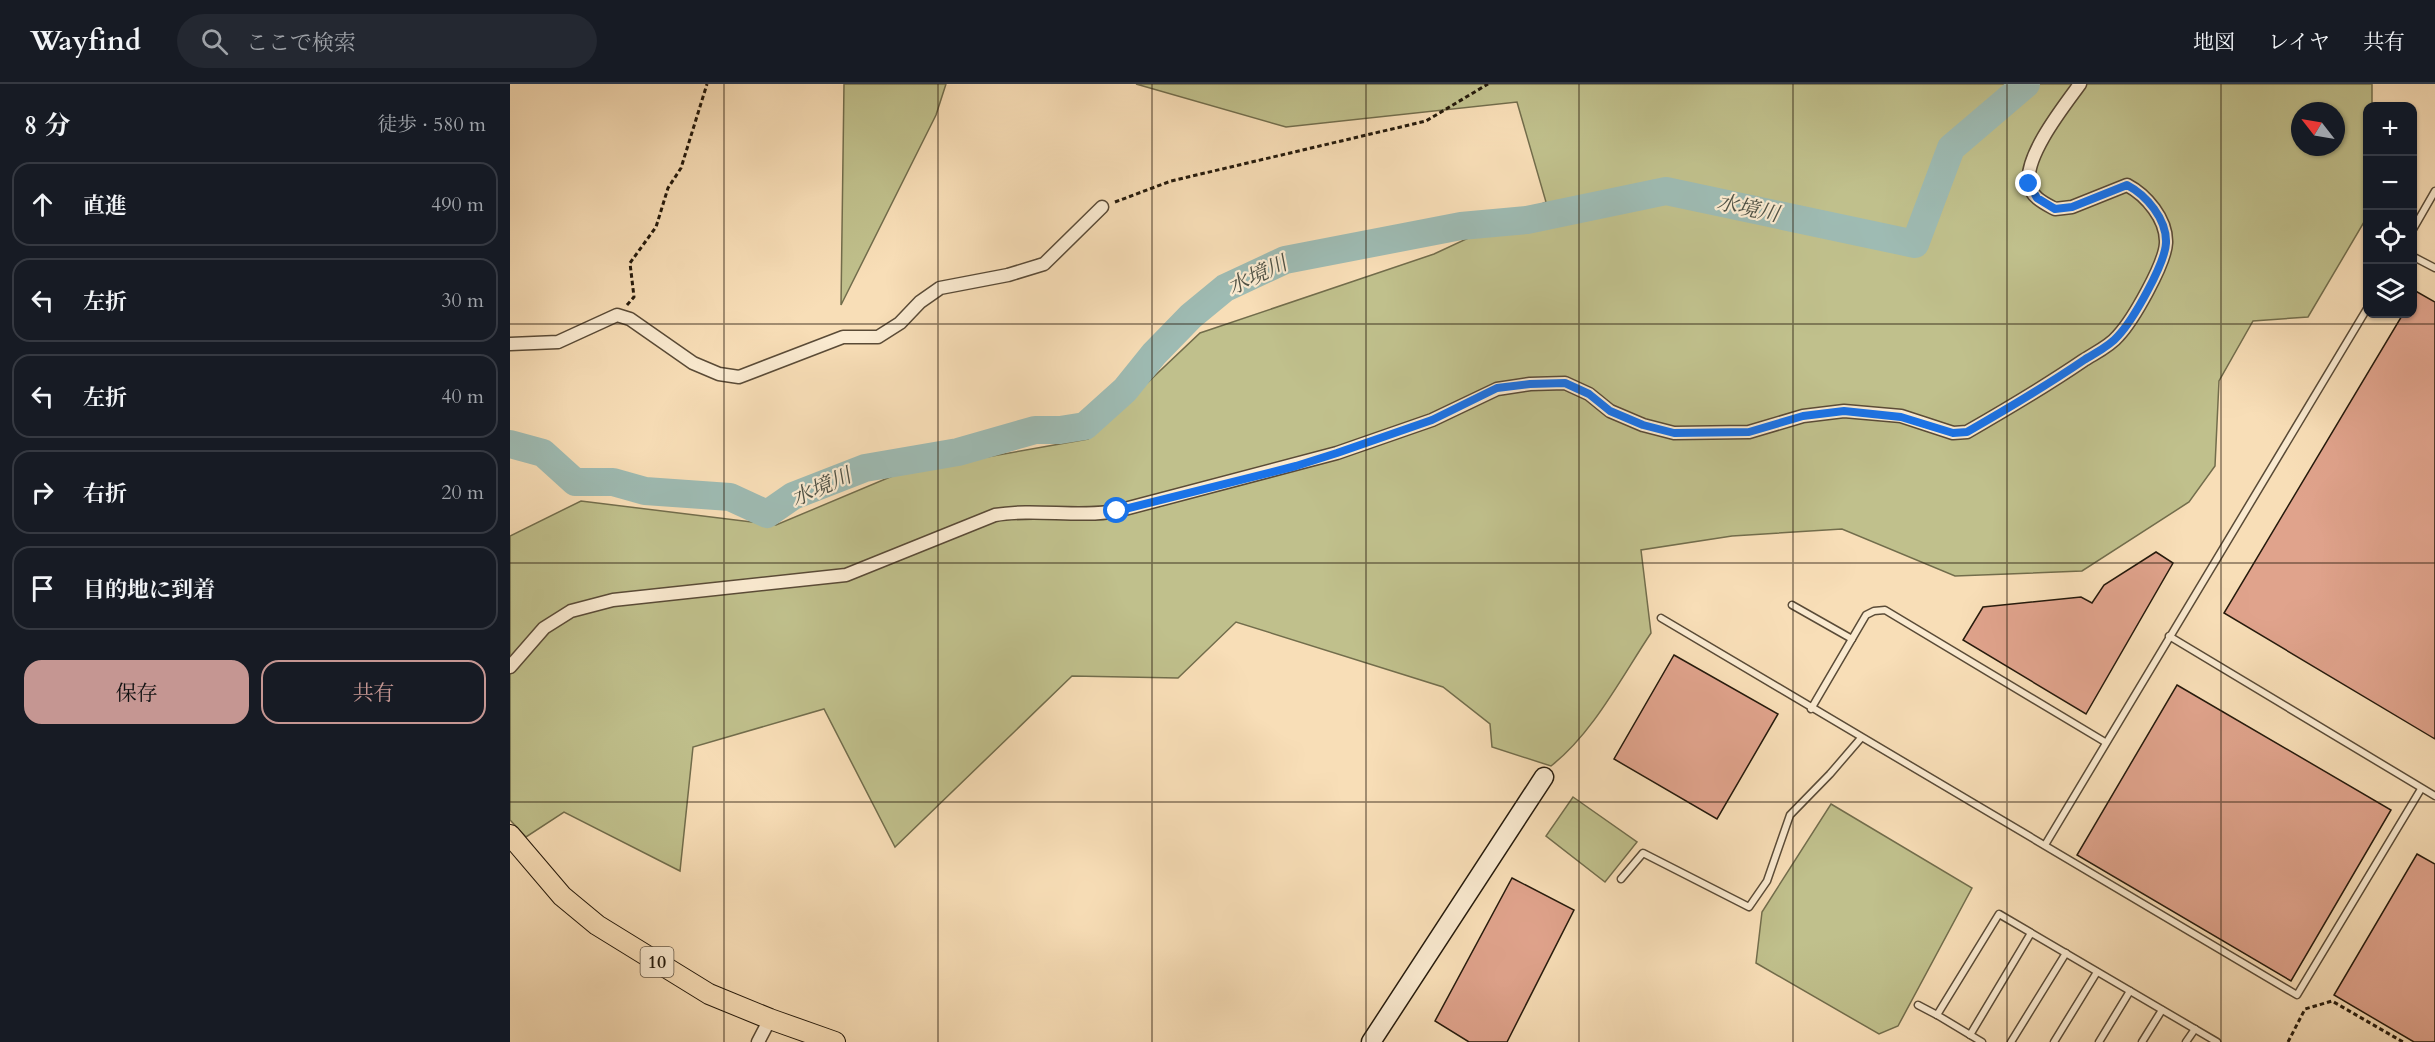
<!DOCTYPE html>
<html lang="ja">
<head>
<meta charset="utf-8">
<style>
	body { margin:0; font-family:Cardo,"Noto Serif JP",serif; background:#242831; color:#f1f3f6 }
	.controls { position:absolute; right:18px; top:18px; display:grid; overflow:hidden; border-radius:12px; box-shadow:0 2px 4px #0004 }
	.controls button { width:54px; height:54px; display:grid; place-items:center; padding:0; border:0; border-bottom:2px solid #363941; background:#171b24; color:#f1f3f6; font:30px sans-serif }
	.compass { position:absolute; left:1781px; top:18px; width:54px; height:54px; border-radius:50%; background:#171b24; box-shadow:0 2px 4px #0004; rotate:301deg }
	.stop { position:absolute; width:18px; height:18px; margin:-14px; border:4px solid #1a73e8; border-radius:50%; background:#fff }
	.stop.end { background:#1a73e8; border-color:#fff; box-shadow:0 2px 6px #0008 }
	.list { margin:0; padding:0; list-style:none }
	h2 { display:flex; justify-content:space-between; align-items:center; height:78px; margin:0; padding:0 24px; font-size:26px }
	h2 small { font-size:20px; font-weight:400; color:#9ea1a6 }
	.list li { display:grid; grid-template-columns:39px 1fr auto; gap:18px; align-items:center; box-sizing:border-box; height:84px; margin:0 12px 12px; padding:0 12px; border:2px solid #363941; border-radius:18px }
	.list b { display:block; font-size:22px; white-space:nowrap }
	.list em { font-size:20px; font-style:normal; color:#9ea1a6 }
	.actions { display:flex; gap:12px; padding:18px 24px }
	.actions a { flex:1; padding:14px 0; border:2px solid #c59692; border-radius:18px; text-align:center; font-size:21px; color:#c59692 }
	.actions .main { background:#c59692; color:#111 }
	.icon { flex:none; width:33px; height:33px; fill:none; stroke:currentColor; stroke-width:2; stroke-linecap:round; stroke-linejoin:round }
	.map { position:relative; flex:none; width:1925px; height:958px; overflow:hidden }
	header { display:flex; align-items:center; gap:36px; box-sizing:border-box; height:84px; padding:0 30px; background:#171b24; border-bottom:2px solid #363941 }
	header strong { font-size:28px }
	nav { display:flex; gap:33px; margin-inline-start:auto; font-size:21px }
	.search { width:420px; height:54px; background:#242831; display:flex; align-items:center; gap:15px; box-sizing:border-box; padding:0 21px; border-radius:33px; color:#9ea1a6; font-size:22px }
	main { display:flex }
	aside { flex:1; background:#171b24 }
	.map>svg:first-child { display:block }
	.green { fill:#c0c08c; stroke:#726d4c; stroke-width:1.5; fill-rule:evenodd }
	.lines { fill:none; stroke-linecap:round; stroke-linejoin:round }
	.river { stroke:#9ebbb3; stroke-width:28 }
	.building { fill:#e0a38c; stroke:#251a0c; stroke-width:1.5 }
	.lane-casing { stroke:#5a4b37; stroke-width:9 }
	.street-casing { stroke:#5a4b37; stroke-width:15 }
	.secondary-casing { stroke:#251a0c; stroke-width:21 }
	.primary-casing { stroke:#251a0c; stroke-width:22 }
	.path { stroke:#251a0c; stroke-width:3; stroke-dasharray:4.5 3; stroke-linecap:butt }
	.lane { stroke:#faead0; stroke-width:6 }
	.street { stroke:#faead0; stroke-width:12 }
	.secondary { stroke:#faead0; stroke-width:18 }
	.primary { stroke:#f8deb7; stroke-width:20 }
	.route { stroke:#1a73e8; stroke-width:8 }
	.grid { fill:none; stroke:#251a0c; stroke-width:1.5; stroke-opacity:0.55 }
	.labels { text-anchor:middle; stroke-width:4.5; stroke-linejoin:round; paint-order:stroke }
	.shield { fill:#faead0; stroke:#655847; stroke-width:1.5 }
	.shield-label { font-size:18px; font-weight:bold; fill:#251a0c }
	.water-label { font-size:21px; font-style:italic; fill:#4f5246; stroke:#faead0 }
</style>
</head>
<body>
<header>
<strong>Wayfind</strong>
<div class="search"><svg class="icon" aria-label="search" viewBox="0 0 24 24"><circle cx="10" cy="10" r="6"/><path d="M15 15l6 6"/></svg>ここで検索</div>
<nav><a>地図</a><a>レイヤ</a><a>共有</a></nav>
</header>
<main>
<aside>
<h2>8 分<small>徒歩 · 580 m</small></h2>
<ul class="list">
<li><svg class="icon" aria-label="ahead" viewBox="0 0 24 24"><path d="M12 20V5M6 11l6-6 6 6"/></svg><div><b>直進</b></div><em>490 m</em></li>
<li><svg class="icon" aria-label="left" viewBox="0 0 24 24"><path d="M17 20v-9H6M10 6l-5 5 5 5"/></svg><div><b>左折</b></div><em>30 m</em></li>
<li><svg class="icon" aria-label="left" viewBox="0 0 24 24"><path d="M17 20v-9H6M10 6l-5 5 5 5"/></svg><div><b>左折</b></div><em>40 m</em></li>
<li><svg class="icon" aria-label="right" viewBox="0 0 24 24"><path d="M7 20v-9h11M14 6l5 5-5 5"/></svg><div><b>右折</b></div><em>20 m</em></li>
<li><svg class="icon" aria-label="arrive" viewBox="0 0 24 24"><path d="M6 21V4h12l-3 4 3 4H6"/></svg><div><b>目的地に到着</b></div></li>
</ul>
<div class="actions"><a class="main">保存</a><a>共有</a></div>
</aside>
<div class="map">
<svg width="1925" height="958" viewBox="0 0 1925 958">
	<rect width="100%" height="100%" fill="#f8deb7"/>
	<filter id="stains"><feTurbulence type="fractalNoise" baseFrequency=".00333" numOctaves="4"/><feColorMatrix values="0 0 0 0 .2 0 0 0 0 .09 0 0 0 0 .02 0 0 0 .5 -.17"/></filter>
	<radialGradient id="worn" r=".72"><stop offset=".6" stop-color="#630" stop-opacity="0"/><stop offset="1" stop-color="#630" stop-opacity=".3"/></radialGradient>
	<g class="green">
		<polygon points="334,0 436,0 426,31 331,221"/>
		<path d="M626,0H1862V22H1858L1857,133L1798,233L1743,237L1709,297L1705,382L1679,418L1572,487L1445,492L1332,445L1222,452L1131,466L1141,549C1111,594 1083,649 1041,682L982,663L980,640L933,603L726,538L668,594L562,592L385,763L314,625L183,663L170,787L54,728L16,753L0,736V452L71,417L266,441L392,388L578,355L690,249L924,170L1036,118L1007,18L776,43ZM1790,27H1826V63H1790Z"/>
		<polygon points="1063,713 1127,758 1095,798 1036,752"/>
		<polygon points="1321,720 1462,804 1388,942 1369,950 1246,879 1252,828"/>
	</g>
	<g class="lines">
		<polyline class="river" points="0,360 33,369 65,398 103,398 135,407 220,413 257,430 283,412 355,384 448,368 525,346 550,346 575,342 615,306 644,270 681,232 715,204 775,176 951,142 1017,136 1156,107 1405,160 1441,64 1516,0"/>
	</g>
	<g class="building">
		<polygon points="1902,205 1925,218 1925,655 1714,529 1893,230 1902,230"/>
		<polygon points="1646,468 1663,479 1576,630 1453,556 1473,523 1571,513 1582,519 1594,501"/>
		<polygon points="1164,571 1268,630 1207,735 1104,675"/>
		<polygon points="1667,601 1881,726 1781,897 1567,771"/>
		<polygon points="1907,770 1925,780 1925,958 1904,958 1824,911"/>
		<polygon points="1002,794 1064,826 997,958 959,958 925,937"/>
	</g>
	<g class="lines">
		<defs>
			<g id="lane">
				<polyline points="1902,147 1925,107"/>
				<polyline points="1902,172 1925,184"/>
				<polyline points="1282,521 1342,555"/>
				<polyline points="1151,534 1787,911 1911,705"/>
				<polyline points="1659,552 1925,712"/>
				<polyline points="1301,625 1356,531 1364,527 1375,526 1595,658"/>
				<polyline points="1535,761 1858,223"/>
				<polyline points="1111,795 1133,769 1239,823 1257,797 1280,731 1320,690 1351,654"/>
				<polyline points="1408,921 1427,931"/>
				<polyline points="1460,951 1521,849"/>
				<polyline points="1472,958 1427,931 1489,830 1707,958"/>
				<polyline points="1501,958 1556,869"/>
				<polyline points="1544,958 1587,888"/>
				<polyline points="1589,958 1620,907"/>
				<polyline points="1632,958 1652,926"/>
				<polyline points="1676,958 1685,945"/>
			</g>
			<g id="street">
				<polyline points="0,260 48,258 107,231 120,235 183,279 209,290 229,293 333,253 368,253 390,239 410,218 430,204 498,191 534,180 592,123"/>
				<path d="M0,583L34,544L61,527L103,516L336,491L485,431C526,424 566,434 607,427L827,369L922,336L987,305L1020,300L1055,299L1079,310L1100,327L1133,341L1164,349L1239,348L1293,332L1334,327L1391,332L1443,349L1457,348C1497,325 1536,302 1574,276C1585,269 1600,262 1608,252C1623,236 1655,180 1656,159C1657,135 1636,111 1617,101L1562,123L1545,125C1534,119 1521,113 1519,100C1514,72 1554,22 1570,0"/>
				<polyline points="248,958 260,935"/>
			</g>
			<polyline id="secondary" points="861,958 1034,693"/>
			<polyline id="primary" points="0,751 52,812 87,841 199,910 260,935 325,958"/>
		</defs>
		<use href="#lane" class="lane-casing"/>
		<use href="#street" class="street-casing"/>
		<use href="#secondary" class="secondary-casing"/>
		<use href="#primary" class="primary-casing"/>
		<g class="path">
			<polyline points="605,118 661,97 916,37 978,0"/>
			<polyline points="117,221 124,213 120,179 146,143 158,104 171,84 197,0"/>
			<polyline points="1778,958 1795,925 1822,917 1893,958"/>
		</g>
		<use href="#lane" class="lane"/>
		<use href="#street" class="street"/>
		<use href="#secondary" class="secondary"/>
		<use href="#primary" class="primary"/>
	</g>
	<g class="lines">
		<path class="route" d="M607,427L786,382L827,369L922,336L987,304L1020,300L1055,299L1079,310L1100,327L1133,341L1164,349L1239,348L1293,332L1334,327L1391,333L1443,349L1457,348C1497,325 1536,302 1574,276C1585,269 1600,262 1608,252C1623,236 1655,180 1656,159C1657,135 1636,111 1617,101L1562,123L1545,125L1527,114L1519,100"/>
	</g>
	<path class="grid" d="M214,0V958M428,0V958M642,0V958M856,0V958M1069,0V958M1283,0V958M1497,0V958M1711,0V958M0,240H1925M0,479H1925M0,718H1925"/>
	<g class="labels">
		<rect class="shield" x="130.5" y="863" width="33" height="30" rx="4.5"/>
		<g class="shield-label">
			<text x="147" y="884">10</text>
		</g>
		<g class="water-label">
			<text transform="translate(1238 124) rotate(12)" y="7">水境川</text>
			<text transform="translate(747 191) rotate(-25)" y="7">水境川</text>
			<text transform="translate(311 403) rotate(-24)" y="7">水境川</text>
		</g>
	</g>
	<rect width="100%" height="100%" filter="url(#stains)"/>
	<rect width="100%" height="100%" fill="url(#worn)"/>
</svg>
<div class="controls">
<button>+</button>
<button>−</button>
<button><svg class="icon" aria-label="locate" viewBox="0 0 24 24"><circle cx="12" cy="12" r="6"/><path d="M12 2v4M12 18v4M2 12h4M18 12h4"/></svg></button>
<button><svg class="icon" aria-label="layers" viewBox="0 0 24 24"><path d="M12 4l9 5-9 5-9-5zM3 14l9 5 9-5"/></svg></button>
</div>
<svg class="compass" viewBox="-18 -18 36 36"><path d="M0-13l5 13h-10z" fill="#e53935"/><path d="M0 13l5-13h-10z" fill="#9ea1a6"/></svg>
<div class="stop" style="left:607px;top:427px"></div>
<div class="stop end" style="left:1519px;top:100px"></div>
</div>
</main>
</body>
</html>
